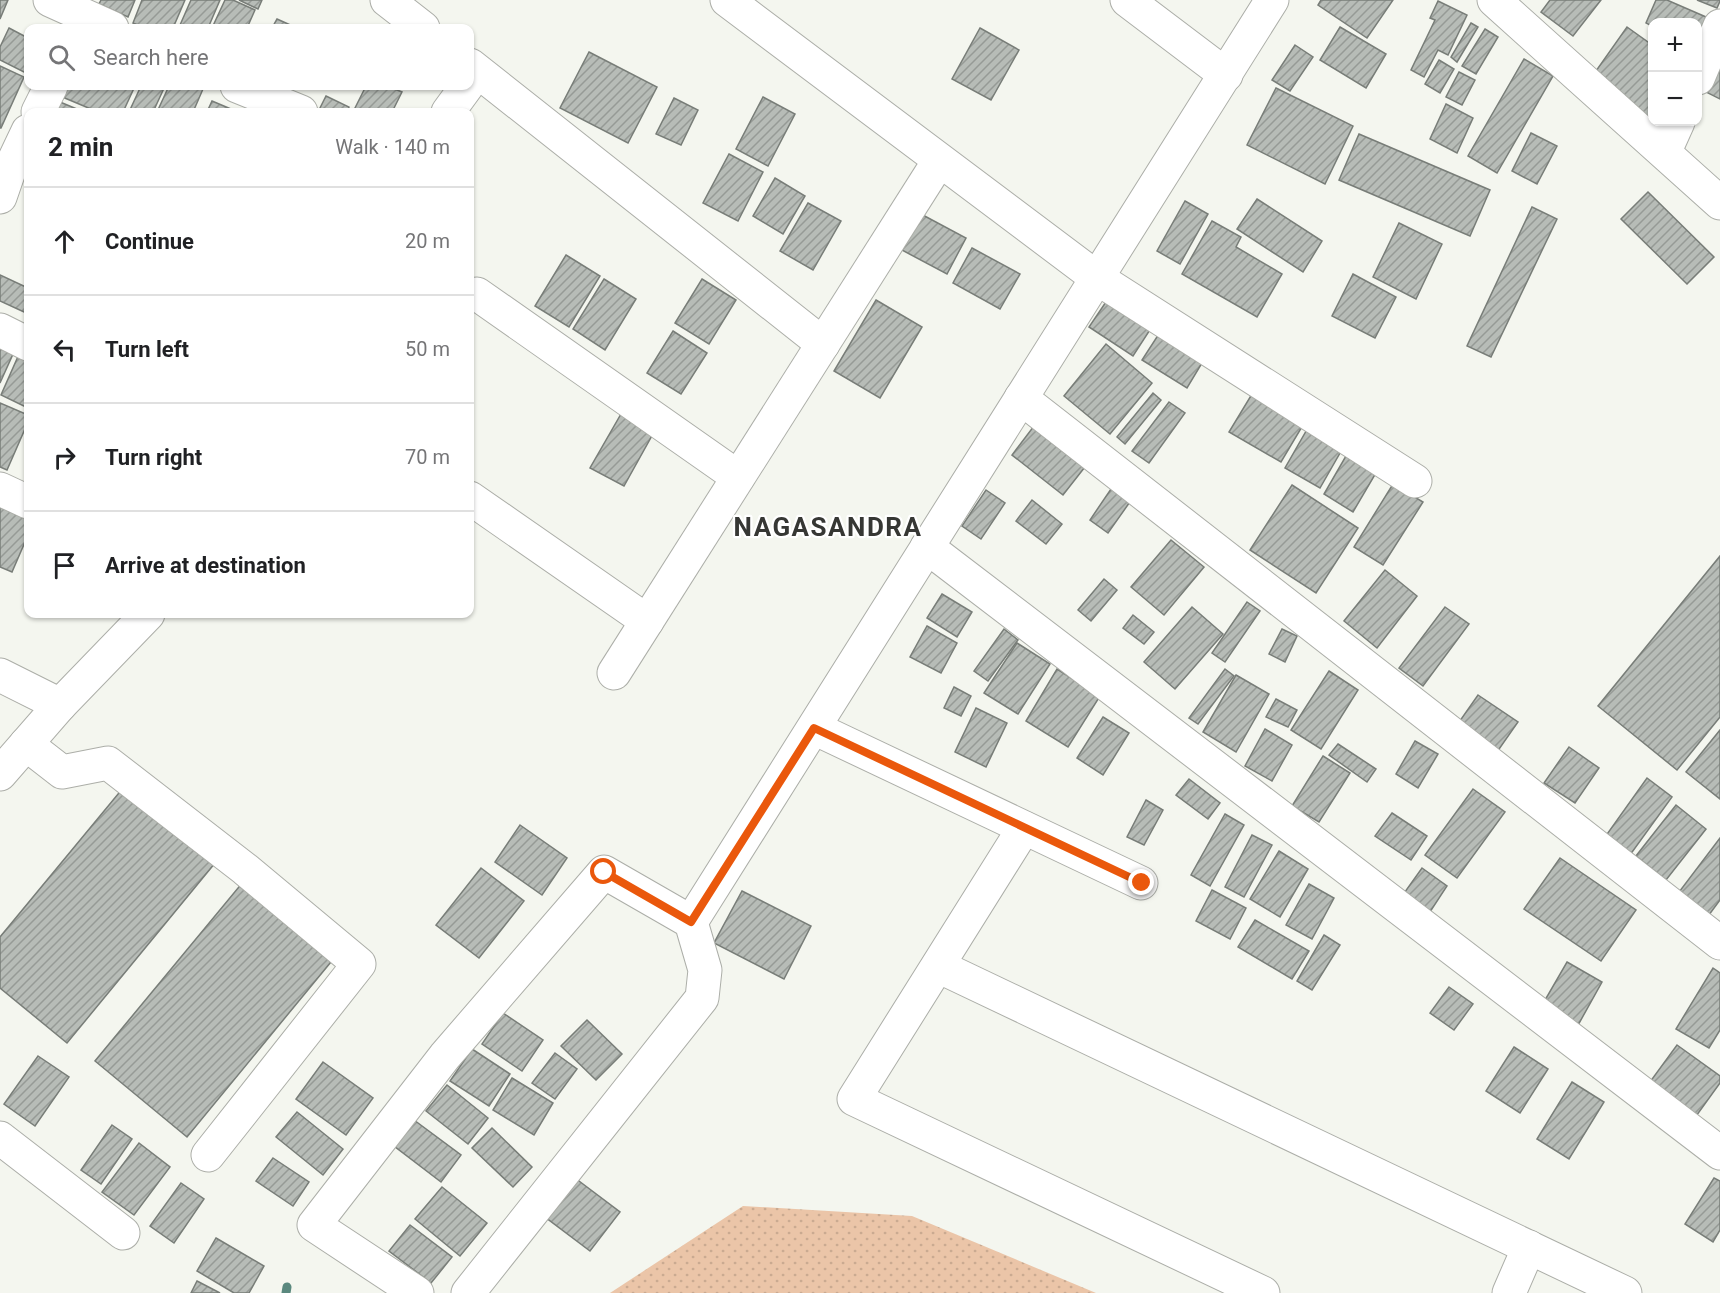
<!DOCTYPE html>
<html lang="en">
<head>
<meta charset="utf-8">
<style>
	body { margin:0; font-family:Roboto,sans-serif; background:#f6f6f6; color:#202124 }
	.controls { position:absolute; right:18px; top:18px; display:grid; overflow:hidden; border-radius:12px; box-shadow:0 2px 4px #0004 }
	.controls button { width:54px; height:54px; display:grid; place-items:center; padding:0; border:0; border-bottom:2px solid #e0e0e0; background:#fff; color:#202124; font:30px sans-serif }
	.stop { position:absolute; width:18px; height:18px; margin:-14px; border:4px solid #ea580c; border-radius:50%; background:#fff }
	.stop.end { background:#ea580c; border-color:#fff; box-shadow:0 2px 6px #0008 }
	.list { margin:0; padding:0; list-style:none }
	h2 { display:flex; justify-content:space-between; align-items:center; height:78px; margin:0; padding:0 24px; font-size:26px }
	h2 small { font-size:20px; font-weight:400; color:#757577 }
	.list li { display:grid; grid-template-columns:39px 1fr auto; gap:18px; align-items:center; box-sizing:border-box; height:108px; padding:0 24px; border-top:2px solid #e0e0e0 }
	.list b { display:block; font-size:22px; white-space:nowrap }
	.list em { font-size:20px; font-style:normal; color:#757577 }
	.icon { flex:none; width:33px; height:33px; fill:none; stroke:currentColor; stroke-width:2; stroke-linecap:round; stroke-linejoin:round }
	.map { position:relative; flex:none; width:1720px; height:1293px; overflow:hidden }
	.search { position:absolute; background:#fff; box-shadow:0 2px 4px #0004; left:24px; top:24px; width:450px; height:66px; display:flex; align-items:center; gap:15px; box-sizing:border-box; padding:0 21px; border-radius:12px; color:#757577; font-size:22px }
	.panel { position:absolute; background:#fff; box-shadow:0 2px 4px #0004; left:24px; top:108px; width:450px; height:510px; border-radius:12px }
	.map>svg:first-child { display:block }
	.grass { fill:url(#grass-dots) }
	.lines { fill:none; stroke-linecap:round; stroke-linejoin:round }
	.stream { stroke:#5a887e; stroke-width:9 }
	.building { fill:url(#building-hatch); stroke:#787d78; stroke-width:1.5 }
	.minor-casing { stroke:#acaea8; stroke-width:35 }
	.minor { stroke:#fff; stroke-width:33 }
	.route { stroke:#ea580c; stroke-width:8 }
	.labels { text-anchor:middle; stroke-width:4.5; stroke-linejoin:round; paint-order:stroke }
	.district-label { font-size:26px; font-weight:bold; letter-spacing:1.5px; fill:#363734; stroke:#fff }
</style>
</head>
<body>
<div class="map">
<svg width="1720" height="1293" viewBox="0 0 1720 1293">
	<defs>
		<pattern id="grass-dots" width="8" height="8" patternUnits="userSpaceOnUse" patternTransform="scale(1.5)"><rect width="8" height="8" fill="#ebc5a8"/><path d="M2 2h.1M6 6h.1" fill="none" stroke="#caaa91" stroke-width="1.8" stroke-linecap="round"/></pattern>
		<pattern id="building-hatch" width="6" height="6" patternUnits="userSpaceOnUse" patternTransform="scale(1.5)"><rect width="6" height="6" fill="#b7bcb7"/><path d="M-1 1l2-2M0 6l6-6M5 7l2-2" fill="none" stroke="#969a96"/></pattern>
	</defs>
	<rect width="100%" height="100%" fill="#f4f6ef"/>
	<polygon class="grass" points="743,1206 912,1216 1096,1293 610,1293"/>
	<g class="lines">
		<polyline class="stream" points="286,1293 287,1287"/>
	</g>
	<g class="building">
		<polygon points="0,0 8,0 0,19"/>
		<polygon points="101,0 135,0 128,17 99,4"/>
		<polygon points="142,0 185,0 173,28 145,28 133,23"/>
		<polygon points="191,0 220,0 208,28 187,28 180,25"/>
		<polygon points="225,0 233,0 255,10 247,28 212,28"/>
		<polygon points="239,0 262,0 258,9"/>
		<polygon points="1321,0 1393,0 1367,38 1318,5"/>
		<polygon points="1550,0 1601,0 1573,36 1541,12"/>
		<polygon points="1656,0 1667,0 1706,17 1698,36 1698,22 1652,22 1652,26 1646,23"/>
		<polygon points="1697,0 1720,0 1720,1 1717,8"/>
		<polygon points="1438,1 1467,15 1448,55 1438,50 1424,77 1411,70 1435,20 1430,18"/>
		<polygon points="277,19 297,28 272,28"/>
		<polygon points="1471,23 1478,27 1457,62 1451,57"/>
		<polygon points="1340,27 1386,54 1366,88 1320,60"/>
		<polygon points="1627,27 1652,45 1652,121 1591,78"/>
		<polygon points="9,28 28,38 28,74 0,60 0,47"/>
		<polygon points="980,28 1019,50 991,100 952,79"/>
		<polygon points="1485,29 1498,37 1476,74 1462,66"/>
		<polygon points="1295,45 1313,57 1290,91 1272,80"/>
		<polygon points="589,52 657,87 628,143 560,108"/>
		<polygon points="1524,59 1553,76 1497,173 1468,156"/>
		<polygon points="1439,60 1454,69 1440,93 1425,84"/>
		<polygon points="1720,60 1720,99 1704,91"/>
		<polygon points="0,66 24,77 1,128 0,128"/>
		<polygon points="1459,72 1475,80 1462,105 1446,97"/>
		<polygon points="64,86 135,86 123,112 98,112 60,96"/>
		<polygon points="141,86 165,86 153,112 129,112"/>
		<polygon points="169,86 196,86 203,89 193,112 157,112"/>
		<polygon points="366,86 387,86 402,92 392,112 353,112"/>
		<polygon points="1276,88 1353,126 1325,184 1247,145"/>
		<polygon points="326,96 349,107 347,112 318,112"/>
		<polygon points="763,97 795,114 768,166 736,149"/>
		<polygon points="674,98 698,110 681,145 656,134"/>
		<polygon points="212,101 238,112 207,112"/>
		<polygon points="60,102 84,112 56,112"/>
		<polygon points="1446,104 1473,118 1457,153 1430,139"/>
		<polygon points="1531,133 1557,146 1537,184 1512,171"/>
		<polygon points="1359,134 1490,190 1470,236 1339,180"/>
		<polygon points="729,154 763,172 738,221 703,203"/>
		<polygon points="775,178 805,196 783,234 753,216"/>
		<polygon points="1648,192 1714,257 1687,284 1621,219"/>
		<polygon points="1257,199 1322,241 1303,272 1237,229"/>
		<polygon points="1185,201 1208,214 1180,264 1157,251"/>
		<polygon points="808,203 841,221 813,270 780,251"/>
		<polygon points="1532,207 1557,219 1491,357 1467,346"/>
		<polygon points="919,213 966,238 947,274 900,249"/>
		<polygon points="1212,221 1241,237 1236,247 1282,274 1257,317 1182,274"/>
		<polygon points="1399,223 1442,244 1416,299 1373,277"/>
		<polygon points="972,248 1020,274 1000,309 953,283"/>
		<polygon points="566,255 600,276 569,327 535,306"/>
		<polygon points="1353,274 1396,297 1375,338 1332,316"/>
		<polygon points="0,275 28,288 28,302 24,312 0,301"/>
		<polygon points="604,279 636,299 605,350 573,329"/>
		<polygon points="702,279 736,300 709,344 675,323"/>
		<polygon points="1114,290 1157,319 1133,356 1089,327"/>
		<polygon points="876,300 922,327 880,398 834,371"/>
		<polygon points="1164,326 1208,353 1187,388 1142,360"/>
		<polygon points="673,331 707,353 681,394 647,373"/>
		<polygon points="1106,344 1152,383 1110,434 1064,396"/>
		<polygon points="0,348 13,354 0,383"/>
		<polygon points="20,352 28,355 28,408 1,395"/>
		<polygon points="1255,389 1306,420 1281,462 1229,432"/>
		<polygon points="1153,393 1161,400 1125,444 1117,437"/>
		<polygon points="1169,402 1185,413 1149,463 1132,451"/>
		<polygon points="0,403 28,415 28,422 7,470 0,467"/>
		<polygon points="621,414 654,432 624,486 590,468"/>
		<polygon points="1037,422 1088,463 1063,495 1012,455"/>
		<polygon points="1309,426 1344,446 1320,488 1285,468"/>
		<polygon points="1350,449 1380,466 1353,512 1324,494"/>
		<polygon points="1393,484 1423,502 1383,565 1354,547"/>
		<polygon points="1292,485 1358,528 1316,593 1250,550"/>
		<polygon points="1113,486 1132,499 1108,533 1090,520"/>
		<polygon points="986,490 1005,503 981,539 962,526"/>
		<polygon points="1032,500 1062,524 1046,544 1016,521"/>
		<polygon points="0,504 28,512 28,535 12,572 0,567"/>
		<polygon points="1171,540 1204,567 1164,615 1131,587"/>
		<polygon points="1720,556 1720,717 1677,770 1598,706"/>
		<polygon points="1385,570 1417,596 1377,648 1344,621"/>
		<polygon points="1104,579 1117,590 1091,621 1078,610"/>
		<polygon points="942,594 972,612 957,637 927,618"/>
		<polygon points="1247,602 1260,611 1225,662 1212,653"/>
		<polygon points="1192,607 1223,634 1175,689 1144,662"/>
		<polygon points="1445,607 1469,624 1423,686 1399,668"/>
		<polygon points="1133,615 1154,632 1144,644 1123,628"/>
		<polygon points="927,626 957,643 941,673 910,657"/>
		<polygon points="1004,629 1018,640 988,681 974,671"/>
		<polygon points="1282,629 1297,636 1285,662 1269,654"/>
		<polygon points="1017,643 1050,664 1018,714 984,693"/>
		<polygon points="1057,669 1100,696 1068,747 1026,721"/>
		<polygon points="1225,669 1234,676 1198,724 1189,718"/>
		<polygon points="1329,671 1358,690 1321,749 1291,730"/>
		<polygon points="1236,675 1269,694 1236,752 1203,732"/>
		<polygon points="954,687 971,696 961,716 944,708"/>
		<polygon points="1478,695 1518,722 1497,752 1457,725"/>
		<polygon points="1276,699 1297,710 1288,727 1266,717"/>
		<polygon points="976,708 1007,723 986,767 955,752"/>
		<polygon points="1103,717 1129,733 1103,775 1077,758"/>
		<polygon points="1265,729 1292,745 1272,781 1245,766"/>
		<polygon points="1720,730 1720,799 1686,772"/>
		<polygon points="1415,741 1438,754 1418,788 1396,774"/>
		<polygon points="1338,744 1376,769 1367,782 1329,755"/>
		<polygon points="1569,747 1599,768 1575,803 1544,783"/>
		<polygon points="1323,756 1350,773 1319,822 1292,806"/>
		<polygon points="1647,778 1672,797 1630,855 1605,837"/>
		<polygon points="1189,779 1220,803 1208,819 1176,795"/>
		<polygon points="123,788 215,863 67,1043 0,988 0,937"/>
		<polygon points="1473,789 1505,812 1457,878 1425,855"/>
		<polygon points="1146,800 1163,810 1144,845 1127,837"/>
		<polygon points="1676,805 1706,829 1666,880 1636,856"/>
		<polygon points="1392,813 1427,836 1411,860 1375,836"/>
		<polygon points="1225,814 1244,825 1210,886 1191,875"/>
		<polygon points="520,825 567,858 542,895 495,862"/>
		<polygon points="1252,835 1272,845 1244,897 1225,887"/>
		<polygon points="1720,838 1720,900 1703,923 1673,900"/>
		<polygon points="1279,851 1308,869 1280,917 1250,899"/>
		<polygon points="1560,858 1636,910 1601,961 1524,909"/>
		<polygon points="481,868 524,901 479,958 436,925"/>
		<polygon points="1422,868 1447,886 1428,915 1402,896"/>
		<polygon points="243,882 335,957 187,1137 95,1061"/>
		<polygon points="1309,884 1334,898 1312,939 1286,925"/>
		<polygon points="1212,890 1246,908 1230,939 1196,921"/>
		<polygon points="742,891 811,926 784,979 714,943"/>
		<polygon points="1255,920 1309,951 1292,979 1238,947"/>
		<polygon points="1324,935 1340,945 1312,990 1297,981"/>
		<polygon points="1567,962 1602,982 1577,1027 1541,1007"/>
		<polygon points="1713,968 1720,973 1720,1030 1709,1048 1676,1029"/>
		<polygon points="1449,987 1473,1004 1454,1030 1430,1013"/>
		<polygon points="503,1013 543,1040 522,1071 482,1044"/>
		<polygon points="587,1020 622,1054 596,1080 561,1046"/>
		<polygon points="1677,1045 1720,1076 1720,1083 1694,1119 1647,1086"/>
		<polygon points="1514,1047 1548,1069 1520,1113 1486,1091"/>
		<polygon points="472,1049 510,1074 489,1106 450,1081"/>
		<polygon points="555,1053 577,1069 555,1099 532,1083"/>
		<polygon points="38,1056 69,1077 35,1126 4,1104"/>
		<polygon points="323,1062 373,1098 346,1135 296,1099"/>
		<polygon points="512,1078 553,1103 534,1135 493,1110"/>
		<polygon points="1572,1082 1604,1102 1569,1159 1537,1139"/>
		<polygon points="447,1085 488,1118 468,1144 426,1111"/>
		<polygon points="297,1112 343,1149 323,1175 276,1137"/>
		<polygon points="414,1120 461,1155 441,1182 394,1146"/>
		<polygon points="112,1125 132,1139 101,1184 81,1170"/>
		<polygon points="492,1128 532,1167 513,1187 472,1148"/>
		<polygon points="139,1143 170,1167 134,1215 102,1192"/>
		<polygon points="273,1158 309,1182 293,1206 256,1181"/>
		<polygon points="575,1178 620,1212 590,1251 545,1217"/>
		<polygon points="1714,1178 1720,1181 1720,1230 1713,1242 1685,1224"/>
		<polygon points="181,1183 204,1199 174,1243 150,1226"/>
		<polygon points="442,1187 487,1223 460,1256 415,1219"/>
		<polygon points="410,1225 452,1257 431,1283 389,1251"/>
		<polygon points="216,1238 264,1266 249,1293 234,1293 197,1271"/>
		<polygon points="197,1281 220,1293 191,1293"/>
	</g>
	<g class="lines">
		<defs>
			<g id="minor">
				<polyline points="50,0 112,28"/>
				<polyline points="387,0 423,28"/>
				<polyline points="727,0 1097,278 1415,481"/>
				<polyline points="1127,0 1226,75"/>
				<polyline points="1494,0 1720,203"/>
				<polyline points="470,65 823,344"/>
				<polyline points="1698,78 1720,26"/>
				<polyline points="237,86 301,112"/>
				<polyline points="38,112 51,86"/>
				<polyline points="448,112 467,86"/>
				<polyline points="1665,151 1678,122"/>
				<polyline points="0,197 9,171 28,131"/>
				<polyline points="477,294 738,477"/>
				<polyline points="0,330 28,344"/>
				<polyline points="1021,398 1720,943"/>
				<polyline points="0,489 28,502"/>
				<polyline points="470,498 647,621"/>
				<polyline points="927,547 1720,1153"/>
				<polyline points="614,673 939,161"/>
				<polyline points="0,675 60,705 148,614"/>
				<polyline points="814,728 1141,883"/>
				<polyline points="26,744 62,772 108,763 245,869 359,964 208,1155"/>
				<polyline points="0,774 60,705"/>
				<polyline points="1024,828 854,1099 1263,1293"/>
				<polyline points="691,922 1272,0"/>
				<polyline points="938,966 1625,1293"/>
				<polyline points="0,1138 123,1233"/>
				<polyline points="417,1293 314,1225 445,1056 604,872 691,922 705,970 702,998 468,1293"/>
				<polyline points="1509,1293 1529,1247"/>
			</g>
		</defs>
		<use href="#minor" class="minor-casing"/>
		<use href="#minor" class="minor"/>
	</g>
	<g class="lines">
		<polyline class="route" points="604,872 691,922 814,728 1142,883"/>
	</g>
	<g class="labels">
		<g class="district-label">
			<text x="828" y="536">NAGASANDRA</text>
		</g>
	</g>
</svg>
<div class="controls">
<button>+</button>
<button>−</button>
</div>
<div class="stop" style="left:604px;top:872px"></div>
<div class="stop end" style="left:1142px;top:883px"></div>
<div class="search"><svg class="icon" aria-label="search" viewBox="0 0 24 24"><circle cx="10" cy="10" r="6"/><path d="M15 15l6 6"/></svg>Search here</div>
<section class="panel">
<h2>2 min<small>Walk · 140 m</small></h2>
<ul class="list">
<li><svg class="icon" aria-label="ahead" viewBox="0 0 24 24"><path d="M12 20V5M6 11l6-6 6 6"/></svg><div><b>Continue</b></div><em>20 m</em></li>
<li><svg class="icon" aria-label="left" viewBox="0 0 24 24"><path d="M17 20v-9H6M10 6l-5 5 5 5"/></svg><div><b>Turn left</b></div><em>50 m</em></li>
<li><svg class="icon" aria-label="right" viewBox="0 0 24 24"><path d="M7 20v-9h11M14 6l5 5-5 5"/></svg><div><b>Turn right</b></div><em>70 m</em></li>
<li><svg class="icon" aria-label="arrive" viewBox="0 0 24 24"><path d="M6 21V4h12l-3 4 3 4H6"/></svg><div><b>Arrive at destination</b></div></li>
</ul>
</section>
</div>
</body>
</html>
